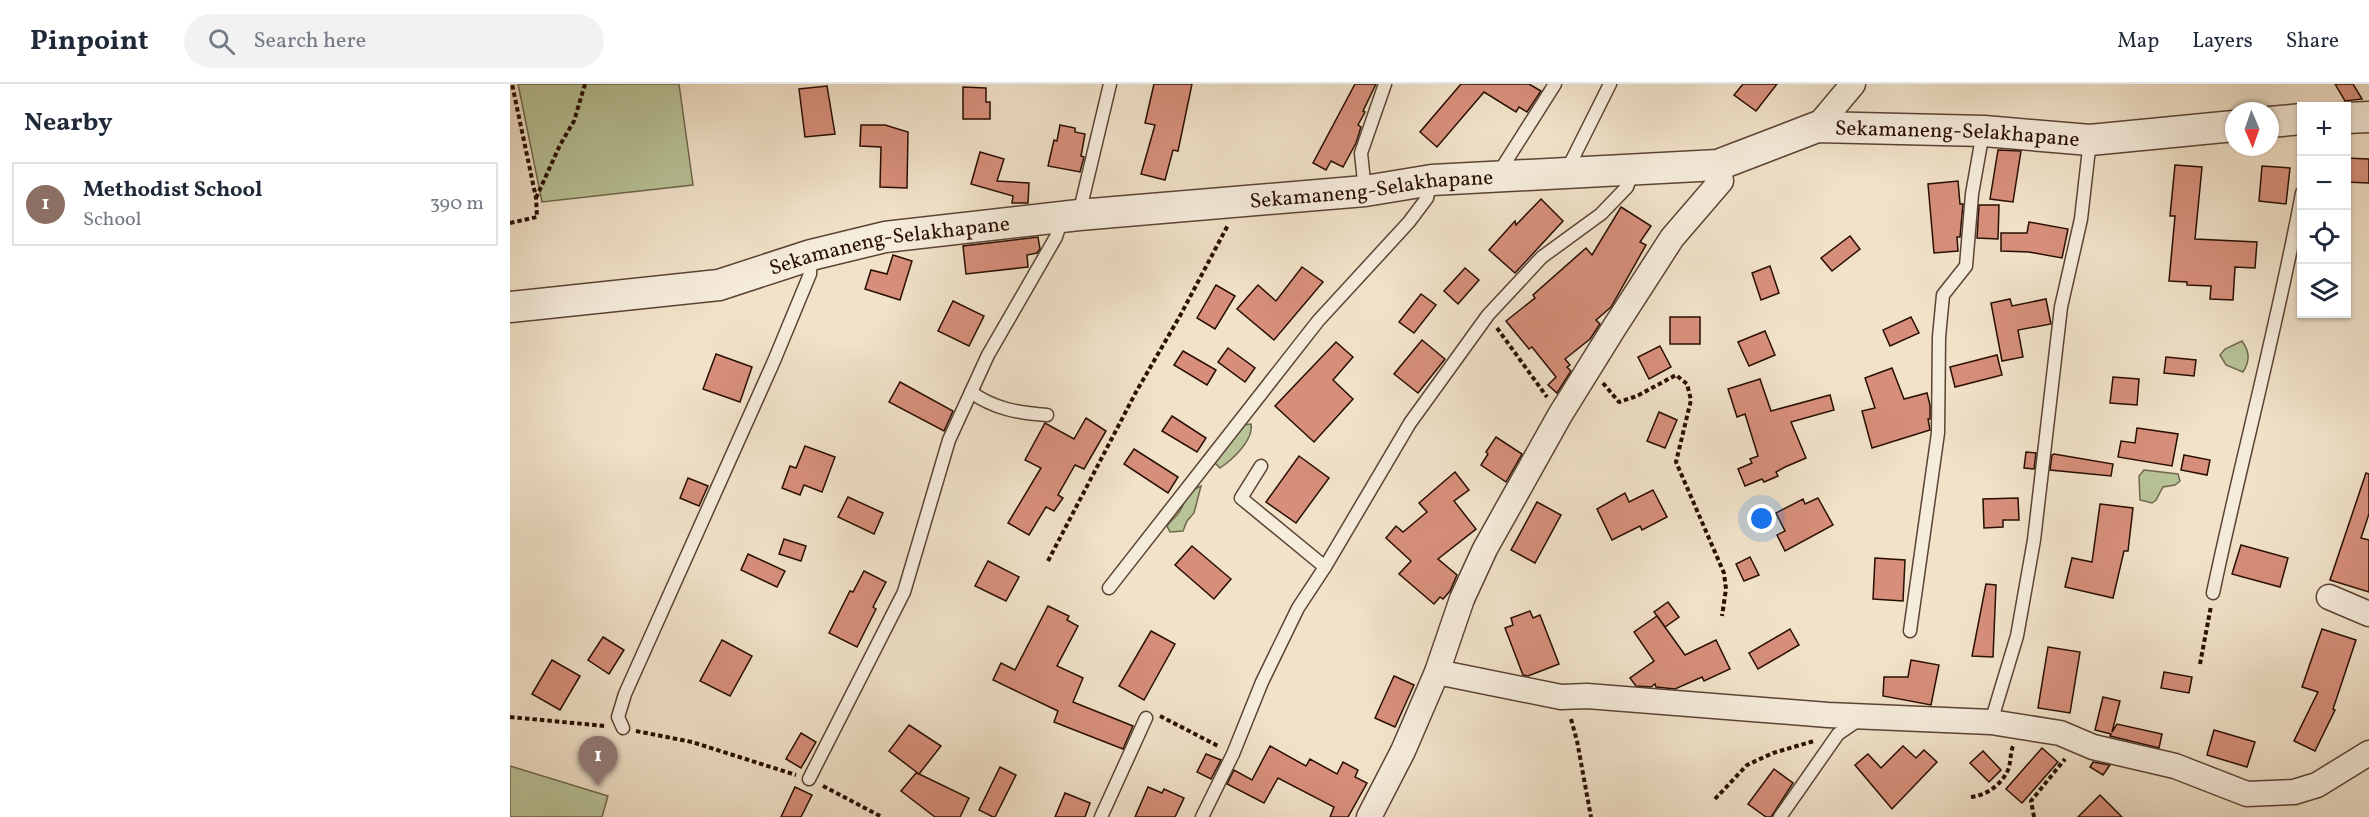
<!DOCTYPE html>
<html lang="en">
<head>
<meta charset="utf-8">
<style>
	body { margin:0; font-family:Vollkorn,serif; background:#f2f2f3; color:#1f2937 }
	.controls { position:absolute; right:18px; top:18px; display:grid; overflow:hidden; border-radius:0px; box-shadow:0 2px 4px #0004 }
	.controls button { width:54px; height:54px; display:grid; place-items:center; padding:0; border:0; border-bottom:2px solid #e0e1e3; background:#fff; color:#1f2937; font:30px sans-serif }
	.compass { position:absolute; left:1715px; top:18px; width:54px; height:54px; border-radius:50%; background:#fff; box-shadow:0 2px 4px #0004; rotate:178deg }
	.you { position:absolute; left:1252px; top:435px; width:21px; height:21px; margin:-15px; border:4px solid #fff; border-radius:50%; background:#1a73e8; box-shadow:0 0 0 9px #1a73e833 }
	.badge { display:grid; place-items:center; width:39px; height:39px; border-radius:50%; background:#2563eb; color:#fff; font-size:20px; font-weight:700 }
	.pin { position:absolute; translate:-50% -50px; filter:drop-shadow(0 2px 3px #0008) }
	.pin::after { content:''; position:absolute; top:32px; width:21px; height:18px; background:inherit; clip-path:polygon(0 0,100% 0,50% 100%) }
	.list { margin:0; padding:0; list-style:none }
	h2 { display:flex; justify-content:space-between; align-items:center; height:78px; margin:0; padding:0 24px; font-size:26px }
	h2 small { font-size:20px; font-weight:400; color:#747a83 }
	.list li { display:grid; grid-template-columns:39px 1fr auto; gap:18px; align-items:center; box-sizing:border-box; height:84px; margin:0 12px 12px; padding:0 12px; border:2px solid #e0e1e3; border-radius:0px }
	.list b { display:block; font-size:22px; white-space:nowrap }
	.list p { margin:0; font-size:20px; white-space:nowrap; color:#747a83 }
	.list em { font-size:20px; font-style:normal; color:#747a83 }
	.icon { flex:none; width:33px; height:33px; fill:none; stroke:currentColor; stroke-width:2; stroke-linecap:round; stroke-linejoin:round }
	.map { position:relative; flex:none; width:1859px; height:733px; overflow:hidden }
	header { display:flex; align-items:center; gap:36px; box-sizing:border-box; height:84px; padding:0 30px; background:#fff; border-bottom:2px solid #e0e1e3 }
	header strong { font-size:28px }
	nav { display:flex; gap:33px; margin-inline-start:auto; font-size:21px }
	.search { width:420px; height:54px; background:#f2f2f3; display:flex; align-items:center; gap:15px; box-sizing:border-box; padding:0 21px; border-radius:33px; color:#747a83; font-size:22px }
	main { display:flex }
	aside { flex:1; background:#fff }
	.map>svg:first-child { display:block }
	.green { fill:#b8c398; stroke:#70684d; stroke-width:1.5 }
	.building { fill:#d78f7b; stroke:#290e02; stroke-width:1.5 }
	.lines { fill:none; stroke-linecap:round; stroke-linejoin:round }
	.service-casing { stroke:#5b4334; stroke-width:15 }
	.minor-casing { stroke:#5b4334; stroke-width:27 }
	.tertiary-casing { stroke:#5b4334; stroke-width:33 }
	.path { stroke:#290e02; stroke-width:4; stroke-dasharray:4.5 3; stroke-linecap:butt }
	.service { stroke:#f6ecdc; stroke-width:12 }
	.minor { stroke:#f6ecdc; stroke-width:24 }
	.tertiary { stroke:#f6ecdc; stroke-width:30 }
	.labels { text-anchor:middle; stroke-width:6; stroke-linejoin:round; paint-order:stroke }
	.street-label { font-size:21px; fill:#290e02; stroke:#f6ecdc }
</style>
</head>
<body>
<header>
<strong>Pinpoint</strong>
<div class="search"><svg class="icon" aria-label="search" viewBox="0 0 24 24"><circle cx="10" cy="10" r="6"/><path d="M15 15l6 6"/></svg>Search here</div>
<nav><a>Map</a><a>Layers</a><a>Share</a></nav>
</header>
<main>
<aside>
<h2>Nearby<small></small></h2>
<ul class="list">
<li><span class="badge" style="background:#8d6e63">1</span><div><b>Methodist School</b><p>School</p></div><em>390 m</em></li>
</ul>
</aside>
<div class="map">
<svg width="1859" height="733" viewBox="0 0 1859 733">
	<rect width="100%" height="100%" fill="#f1e2c9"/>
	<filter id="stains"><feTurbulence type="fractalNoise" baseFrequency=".00333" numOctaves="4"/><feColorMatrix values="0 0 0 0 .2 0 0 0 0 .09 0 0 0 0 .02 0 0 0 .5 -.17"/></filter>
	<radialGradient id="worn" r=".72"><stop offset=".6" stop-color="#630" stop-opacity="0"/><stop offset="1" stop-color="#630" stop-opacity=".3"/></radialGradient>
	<g class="green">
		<polygon points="8,0 169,0 183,101 32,118"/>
		<path d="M1732,257C1740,268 1740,277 1733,288L1716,281L1710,271L1715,265Z"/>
		<path d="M741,340C744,356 722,376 710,384L705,379L708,370L731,341Z"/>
		<polygon points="1634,386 1668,390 1670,397 1665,401 1653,403 1646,416 1642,419 1630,416 1629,392"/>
		<path d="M691,402L684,429L677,437L673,447L660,448L657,442C660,438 663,435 667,431C677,419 672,410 691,402Z"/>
		<polygon points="0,682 98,712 92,733 0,733"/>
	</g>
	<g class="building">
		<polygon points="644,0 682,0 668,67 663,66 655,96 631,90 645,41 635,39"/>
		<polygon points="845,0 866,0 853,27 855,28 848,41 851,43 846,59 833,83 821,77 816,86 803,79"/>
		<polygon points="951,0 1019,0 1031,7 1017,28 1009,23 1006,28 974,8 927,63 910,48"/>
		<polygon points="1233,0 1267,0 1246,27 1224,11"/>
		<polygon points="1825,0 1843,0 1852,15 1835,17"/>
		<polygon points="317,2 325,50 295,53 289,5"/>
		<polygon points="453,3 476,4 476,18 480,18 480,35 453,35"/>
		<polygon points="351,41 375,41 398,48 397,104 370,103 371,63 350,62"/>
		<polygon points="550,41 565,44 565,48 575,50 571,72 574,73 570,88 538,82 544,56 547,57"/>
		<polygon points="1488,66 1511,67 1503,118 1480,115"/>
		<polygon points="470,68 494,75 487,97 519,99 518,119 502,119 503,112 461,100"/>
		<polygon points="1836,74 1859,75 1859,99 1836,98"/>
		<polygon points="1665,81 1692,83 1685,155 1747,158 1745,184 1725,183 1723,216 1700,215 1701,202 1677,201 1677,198 1659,197 1665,132 1660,132"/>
		<polygon points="1752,82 1780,84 1776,120 1749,117"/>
		<polygon points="1448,97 1450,120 1453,120 1450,153 1447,153 1448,167 1424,169 1418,100"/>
		<polygon points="1031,115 1053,137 1005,189 979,166 1005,137 1006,141"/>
		<polygon points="1469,121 1489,121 1488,155 1467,154"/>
		<polygon points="1111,123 1141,142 1130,158 1136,161 1101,223 1086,236 1090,240 1080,255 1055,275 1060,281 1057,283 1061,287 1047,309 1038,301 1046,293 1022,263 1019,265 996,237 1025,214 1023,211 1076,164 1082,171"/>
		<polygon points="1519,138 1558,145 1552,174 1519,168 1491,167 1491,149 1517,149"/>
		<polygon points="1340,152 1350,165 1322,187 1311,174"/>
		<polygon points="528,153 530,165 527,169 517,171 518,183 456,190 453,162"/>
		<polygon points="383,171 402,177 390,216 355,205 361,186 377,190"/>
		<polygon points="1260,182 1269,209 1251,216 1242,189"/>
		<polygon points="792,183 813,198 764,256 727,225 748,201 766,217"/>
		<polygon points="955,184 969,196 948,220 934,207"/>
		<polygon points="706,201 725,212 705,245 687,234"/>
		<polygon points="911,210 926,221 904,249 889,238"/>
		<polygon points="1500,215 1502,222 1536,215 1541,240 1508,246 1513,273 1492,277 1481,219"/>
		<polygon points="443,217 474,232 459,262 428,247"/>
		<rect x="1160" y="233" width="30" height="27"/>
		<polygon points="1401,233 1409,249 1380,262 1373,246"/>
		<polygon points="1255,247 1265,271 1239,282 1228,258"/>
		<polygon points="912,256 935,275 908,309 884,290"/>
		<polygon points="826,258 843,273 823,296 843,315 804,358 765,322"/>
		<polygon points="1150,262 1161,283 1139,295 1128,273"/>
		<polygon points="718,264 745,284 735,298 708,278"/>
		<polygon points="673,267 706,286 697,301 664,281"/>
		<polygon points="206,270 242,283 230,318 193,305"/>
		<polygon points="1487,271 1492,291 1445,303 1440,283"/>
		<polygon points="1656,273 1686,276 1684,292 1654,289"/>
		<polygon points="1382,284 1394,315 1417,309 1420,321 1420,335 1418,335 1420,346 1362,364 1352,327 1365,324 1355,294"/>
		<polygon points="1603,293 1629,295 1627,321 1600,319"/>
		<polygon points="1250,295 1261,327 1320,311 1324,326 1281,338 1296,374 1275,383 1266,388 1268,392 1254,398 1252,395 1235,402 1228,385 1242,379 1240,375 1248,372 1235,330 1227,333 1218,305"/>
		<polygon points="390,298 443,327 434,347 379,318"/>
		<polygon points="1149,328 1167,336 1155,364 1137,357"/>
		<polygon points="662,332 696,354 687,368 652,347"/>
		<polygon points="576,334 596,347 574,385 565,381 548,411 553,414 544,427 536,423 519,451 498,439 531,384 515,376 535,339 564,355"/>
		<polygon points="1627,344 1668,350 1662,382 1608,373 1611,357 1625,359"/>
		<polygon points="986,353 1012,370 996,398 971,381 978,370 976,368"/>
		<polygon points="295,362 325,373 312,408 294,401 290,411 272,404 280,382 286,384"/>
		<polygon points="624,365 668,393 658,409 614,380"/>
		<polygon points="1516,368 1526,369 1524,385 1514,384"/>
		<polygon points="1544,370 1603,380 1601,392 1540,386 1542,371"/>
		<polygon points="1674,371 1700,376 1697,391 1671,386"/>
		<polygon points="789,372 819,394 786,439 756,418"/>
		<polygon points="945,388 959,406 944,417 966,445 928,475 947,491 940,507 933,515 930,513 924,520 889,490 901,477 876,454 886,442 893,448 917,428 909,419"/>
		<polygon points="1856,389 1859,390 1859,430 1851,454 1859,456 1859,508 1820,496"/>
		<polygon points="178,394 198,402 189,422 170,414"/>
		<polygon points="1143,406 1157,433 1132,446 1130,442 1102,456 1087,425 1115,409 1119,418"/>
		<polygon points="338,413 373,429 364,450 328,433"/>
		<polygon points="1308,414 1323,441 1275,467 1267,451 1275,447 1266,429 1293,415 1295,420"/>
		<polygon points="1508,414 1509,436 1493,436 1493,443 1474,444 1473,415"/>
		<polygon points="1027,418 1051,431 1025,479 1001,466"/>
		<polygon points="1590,420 1623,424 1618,467 1614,467 1603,514 1555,503 1562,474 1582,478"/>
		<polygon points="274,455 296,462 291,477 269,470"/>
		<polygon points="1731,461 1778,474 1770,503 1722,490"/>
		<polygon points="682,462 721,495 704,515 665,481"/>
		<polygon points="238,470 275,487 267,503 231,486"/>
		<polygon points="1240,473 1249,491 1234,497 1226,480"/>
		<polygon points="1365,474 1395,476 1393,517 1363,515"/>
		<polygon points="478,477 509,493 496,517 465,502"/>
		<polygon points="354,487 376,498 363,523 366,525 347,563 319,549 340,507 343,508"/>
		<polygon points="1476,500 1486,501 1483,573 1462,572"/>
		<polygon points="1158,518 1169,533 1155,543 1144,528"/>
		<polygon points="538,522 559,532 557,536 568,542 547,582 573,594 563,618 623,642 613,665 544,638 548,627 483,596 491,579 505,586"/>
		<polygon points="1020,527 1023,534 1030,531 1049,580 1018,592 1013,591 995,544 1003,541 1001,534"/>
		<polygon points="1147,532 1175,571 1206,556 1220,585 1194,597 1192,593 1165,605 1146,603 1145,600 1141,603 1126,602 1120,594 1144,577 1124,548"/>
		<polygon points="1280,545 1289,561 1248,585 1239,569"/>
		<polygon points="1812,545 1846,556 1823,625 1825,626 1805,667 1784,657 1808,608 1792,603"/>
		<polygon points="641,547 665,560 634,616 609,602"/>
		<polygon points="93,553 114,566 99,590 78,576"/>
		<polygon points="212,556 242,572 220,612 190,597"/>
		<polygon points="1538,563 1570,568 1560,629 1528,624"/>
		<polygon points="42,576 70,592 50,626 22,610"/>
		<polygon points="1401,576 1429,581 1421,621 1373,612 1374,593 1398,593"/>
		<polygon points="1654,588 1682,593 1679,609 1651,604"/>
		<polygon points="884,592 904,601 885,643 865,634"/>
		<polygon points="1593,613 1610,617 1602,648 1607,640 1652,650 1649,664 1600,652 1601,650 1585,646"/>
		<polygon points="399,641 431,662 409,690 459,714 450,733 425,733 391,707 406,689 409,690 379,667"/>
		<polygon points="1704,646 1745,658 1737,683 1697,671"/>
		<polygon points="291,649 306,658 291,684 276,675"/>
		<polygon points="760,662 796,682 800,675 827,690 833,678 848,686 845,693 857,699 838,733 820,733 824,723 768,694 754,719 717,700 724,686 742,696"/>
		<polygon points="1393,662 1406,674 1414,666 1427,678 1382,725 1345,681 1358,670 1371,684"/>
		<polygon points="1532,664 1548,678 1512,719 1496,705"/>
		<polygon points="1473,667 1491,686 1479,698 1460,679"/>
		<polygon points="696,670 711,676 701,695 687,688"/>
		<polygon points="1583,678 1600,681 1593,691 1580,683"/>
		<polygon points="490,683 506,691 485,733 483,733 469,726"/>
		<polygon points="1264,685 1283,699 1261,733 1256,733 1238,720"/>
		<polygon points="285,703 302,711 291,733 271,733"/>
		<polygon points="638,703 652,709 654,705 674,714 665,733 625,733"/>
		<polygon points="555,709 580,719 575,733 545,733"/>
		<polygon points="1590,711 1612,733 1568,733"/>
	</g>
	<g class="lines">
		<defs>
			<g id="service">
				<polyline points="1056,88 1100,0"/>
				<polyline points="988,90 1045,0"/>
				<polyline points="855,107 851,69 875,0"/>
				<polyline points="569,130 600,0"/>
				<path d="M461,308C484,325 509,329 537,331"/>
				<polyline points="751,382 731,414 815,483"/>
				<polyline points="599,504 808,237 899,138 917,114 921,97"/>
				<path d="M1703,509C1731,376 1767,244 1792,109"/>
				<polyline points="1400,547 1428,349 1429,253 1433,211 1456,182 1462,110 1473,48"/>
				<polyline points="1481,638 1507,552 1524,456 1551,223 1571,135 1580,56"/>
				<polyline points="113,644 108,633 115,610 264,277 300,190 301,172"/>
				<polyline points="299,695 394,508 439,356 478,271 546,153 552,134"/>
				<polyline points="591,733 636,634"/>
				<polyline points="692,733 723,670 752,598 788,524 815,483 900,339 978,231 1032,173 1091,130 1117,103 1123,87"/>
				<polyline points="1270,733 1328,650 1344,639 1348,633"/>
			</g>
			<g id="minor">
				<polyline points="1307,43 1343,0"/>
				<polyline points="1819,513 1859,530"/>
				<polyline points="927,588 1051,613 1077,612 1318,631 1481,638 1550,649 1583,663 1665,682 1737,710 1784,708 1807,701 1859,669"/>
				<polyline points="859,733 893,667 927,588 952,515 975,465 1050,331 1104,244 1162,154 1211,97 1208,81"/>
			</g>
			<g id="tertiary">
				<polyline points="1836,34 1859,33"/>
				<polyline points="1760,38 1792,35"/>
				<path id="s1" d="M0,223L209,201L301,171L375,153L569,131L855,107L922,96L1208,81L1307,43L1474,47L1580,56L1724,42"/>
			</g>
		</defs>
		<use href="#service" class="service-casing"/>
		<use href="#minor" class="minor-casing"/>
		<use href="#tertiary" class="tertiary-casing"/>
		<g class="path">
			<polyline points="26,114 50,61 64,37 75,0"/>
			<polyline points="0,139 27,133 26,114 2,0"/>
			<polyline points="987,244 1037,313"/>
			<polyline points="1093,299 1109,318 1127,312 1166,291 1177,300 1181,316 1166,378 1214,489 1216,505 1212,532"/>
			<polyline points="538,477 626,308 671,230 718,141"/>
			<polyline points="1690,580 1701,522"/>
			<polyline points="650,632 710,663"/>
			<polyline points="0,633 95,642"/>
			<polyline points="1061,635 1067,657 1081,733"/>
			<polyline points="126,647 182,658 286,691"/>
			<polyline points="313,702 372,733"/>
			<path d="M1461,713C1477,711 1491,701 1498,686C1501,679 1500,669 1503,662"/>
			<polyline points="1205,715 1237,681 1263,669 1304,657"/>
			<polyline points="1524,733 1521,717 1555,675"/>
		</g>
		<use href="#service" class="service"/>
		<use href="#minor" class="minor"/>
		<use href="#tertiary" class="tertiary"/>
	</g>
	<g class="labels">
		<g class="street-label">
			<text dy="7" stroke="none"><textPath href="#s1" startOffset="1466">Sekamaneng-Selakhapane</textPath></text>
			<text dy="7" stroke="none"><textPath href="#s1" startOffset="872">Sekamaneng-Selakhapane</textPath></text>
			<text dy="7" stroke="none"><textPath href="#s1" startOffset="386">Sekamaneng-Selakhapane</textPath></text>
		</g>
	</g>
	<rect width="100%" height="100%" filter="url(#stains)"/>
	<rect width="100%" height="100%" fill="url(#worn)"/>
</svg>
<div class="controls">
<button>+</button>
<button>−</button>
<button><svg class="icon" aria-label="locate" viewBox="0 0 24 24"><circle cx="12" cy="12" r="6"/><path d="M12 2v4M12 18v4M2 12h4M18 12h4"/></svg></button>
<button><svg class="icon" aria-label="layers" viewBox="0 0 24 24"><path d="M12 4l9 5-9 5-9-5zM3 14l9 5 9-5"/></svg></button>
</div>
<svg class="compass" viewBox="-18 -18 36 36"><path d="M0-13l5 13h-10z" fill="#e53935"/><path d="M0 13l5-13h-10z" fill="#747a83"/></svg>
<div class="you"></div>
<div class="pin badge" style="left:88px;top:702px;background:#8d6e63">1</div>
</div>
</main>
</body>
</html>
